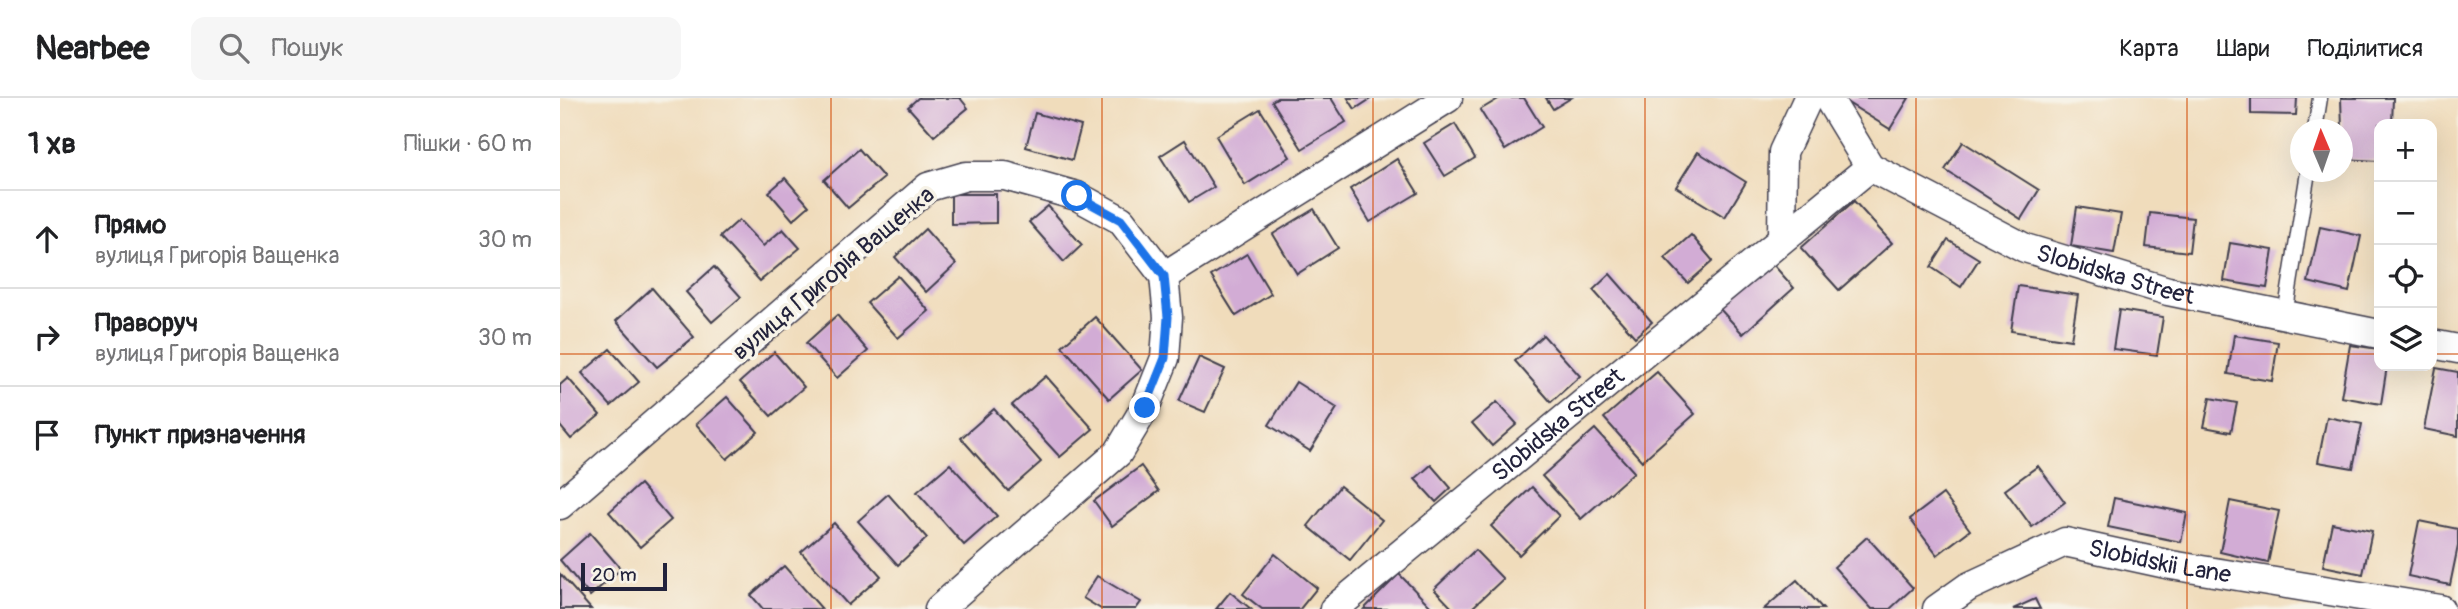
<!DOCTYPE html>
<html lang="uk">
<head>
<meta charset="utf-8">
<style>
	body { margin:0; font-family:Pangolin,sans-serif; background:#f6f6f6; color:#202124 }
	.controls { position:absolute; right:21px; top:21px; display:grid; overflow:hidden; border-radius:14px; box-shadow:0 7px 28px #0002 }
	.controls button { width:63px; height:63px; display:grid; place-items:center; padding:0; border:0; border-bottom:2px solid #e0e0e0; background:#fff; color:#202124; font:35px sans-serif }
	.compass { position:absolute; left:1730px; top:21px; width:63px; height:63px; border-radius:50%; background:#fff; box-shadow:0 7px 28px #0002; rotate:358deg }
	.scale { position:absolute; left:21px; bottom:18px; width:86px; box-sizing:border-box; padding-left:7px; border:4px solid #22223b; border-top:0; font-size:19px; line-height:24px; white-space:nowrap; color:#22223b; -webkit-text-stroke:5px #f7f3e8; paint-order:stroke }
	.stop { position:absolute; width:21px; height:21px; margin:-16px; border:5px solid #1a73e8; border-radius:50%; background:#fff }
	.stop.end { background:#1a73e8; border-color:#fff; box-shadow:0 2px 7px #0008 }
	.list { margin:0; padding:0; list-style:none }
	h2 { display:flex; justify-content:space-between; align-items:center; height:91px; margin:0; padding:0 28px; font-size:30px }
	h2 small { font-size:23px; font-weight:400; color:#757577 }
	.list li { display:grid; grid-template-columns:46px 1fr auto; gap:21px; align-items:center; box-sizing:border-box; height:98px; padding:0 28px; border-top:2px solid #e0e0e0 }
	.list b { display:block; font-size:26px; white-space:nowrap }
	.list p { margin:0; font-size:23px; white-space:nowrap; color:#757577 }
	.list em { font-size:23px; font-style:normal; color:#757577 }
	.icon { flex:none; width:38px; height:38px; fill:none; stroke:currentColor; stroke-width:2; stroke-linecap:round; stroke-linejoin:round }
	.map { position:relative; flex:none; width:1898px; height:511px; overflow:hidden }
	header { display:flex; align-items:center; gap:42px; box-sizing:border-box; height:98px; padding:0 35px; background:#fff; border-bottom:2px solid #e0e0e0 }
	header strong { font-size:33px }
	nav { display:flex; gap:38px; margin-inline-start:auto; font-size:24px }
	.search { width:490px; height:63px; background:#f6f6f6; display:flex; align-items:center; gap:18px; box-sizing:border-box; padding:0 24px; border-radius:14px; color:#757577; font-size:26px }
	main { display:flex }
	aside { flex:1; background:#fff }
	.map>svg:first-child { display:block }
	.building { fill:#d2acd5 }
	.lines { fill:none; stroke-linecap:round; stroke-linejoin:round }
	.service-casing { stroke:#413e4e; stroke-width:17 }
	.minor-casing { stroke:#413e4e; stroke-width:31 }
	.service { stroke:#fff; stroke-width:14 }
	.minor { stroke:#fff; stroke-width:28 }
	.route { stroke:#1a73e8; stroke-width:9 }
	.grid { fill:none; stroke:#d45411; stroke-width:2; stroke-opacity:0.55 }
	.labels { text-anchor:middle; stroke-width:7; stroke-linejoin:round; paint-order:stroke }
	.street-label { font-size:24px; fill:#22223b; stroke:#f7f3e8 }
</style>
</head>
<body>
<header>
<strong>Nearbee</strong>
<div class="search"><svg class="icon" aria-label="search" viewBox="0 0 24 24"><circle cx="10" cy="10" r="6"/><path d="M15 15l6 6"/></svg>Пошук</div>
<nav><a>Карта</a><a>Шари</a><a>Поділитися</a></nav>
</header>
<main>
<aside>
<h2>1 хв<small>Пішки · 60 m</small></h2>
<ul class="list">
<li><svg class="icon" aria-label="ahead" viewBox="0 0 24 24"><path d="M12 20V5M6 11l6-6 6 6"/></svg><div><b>Прямо</b><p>вулиця Григорія Ващенка</p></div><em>30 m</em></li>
<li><svg class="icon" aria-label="right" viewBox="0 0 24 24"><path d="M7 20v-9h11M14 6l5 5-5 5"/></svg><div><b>Праворуч</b><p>вулиця Григорія Ващенка</p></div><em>30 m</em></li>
<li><svg class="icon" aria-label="arrive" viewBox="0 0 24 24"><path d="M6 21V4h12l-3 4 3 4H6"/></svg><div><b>Пункт призначення</b></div></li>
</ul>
</aside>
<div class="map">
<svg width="1898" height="511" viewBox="0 0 1898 511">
	<rect width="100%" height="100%" fill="#f7f3e8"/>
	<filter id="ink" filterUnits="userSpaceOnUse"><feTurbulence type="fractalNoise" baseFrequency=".0143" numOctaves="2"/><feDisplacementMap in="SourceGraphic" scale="14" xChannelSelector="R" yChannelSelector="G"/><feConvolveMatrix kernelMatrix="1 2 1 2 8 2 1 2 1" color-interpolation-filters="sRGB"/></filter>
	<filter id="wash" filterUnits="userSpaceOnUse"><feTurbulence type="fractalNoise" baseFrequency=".00686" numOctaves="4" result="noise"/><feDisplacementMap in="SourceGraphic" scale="28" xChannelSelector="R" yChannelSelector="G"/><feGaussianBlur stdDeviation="1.57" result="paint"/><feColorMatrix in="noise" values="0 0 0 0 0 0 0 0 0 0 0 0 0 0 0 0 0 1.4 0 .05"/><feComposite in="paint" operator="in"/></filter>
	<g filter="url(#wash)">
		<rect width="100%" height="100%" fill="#f0dcbb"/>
		<g id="blocks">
			<g class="building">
				<polygon points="358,0 400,0 408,10 374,38 348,9"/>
				<polygon points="717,0 771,0 786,24 742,51 712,3"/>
				<polygon points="788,0 812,0 795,11"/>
				<polygon points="940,0 964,0 982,29 945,52 920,12"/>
				<polygon points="986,0 1011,0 993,11"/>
				<polygon points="1280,0 1349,0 1330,31"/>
				<polygon points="1691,0 1737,0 1736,17 1691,16"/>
				<polygon points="1781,0 1833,0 1832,26 1819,26 1819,63 1783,61"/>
				<polygon points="700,11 730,59 685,87 656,38"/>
				<polygon points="475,15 521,28 512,62 466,49"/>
				<polygon points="895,26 915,60 885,78 864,45"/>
				<polygon points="625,42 654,89 629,104 600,58"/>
				<polygon points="1403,44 1479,92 1461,121 1385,72"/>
				<polygon points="299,51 324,80 288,110 264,82"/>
				<polygon points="1138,54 1186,84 1165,119 1116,89"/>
				<polygon points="837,61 858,95 810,124 790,91"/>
				<polygon points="225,80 249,108 233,122 209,94"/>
				<polygon points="391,96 436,96 436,125 391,126"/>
				<polygon points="1294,103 1332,145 1279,192 1241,150"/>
				<polygon points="488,108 522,147 504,164 469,124"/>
				<polygon points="1517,109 1561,116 1554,155 1511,148"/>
				<polygon points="754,111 778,150 737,176 713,136"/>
				<polygon points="1590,115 1633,120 1629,154 1586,149"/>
				<polygon points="179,122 203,148 223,131 240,150 200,183 160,139"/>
				<polygon points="1760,129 1801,138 1789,194 1748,184"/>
				<polygon points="365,131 396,166 366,194 335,159"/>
				<polygon points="1131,137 1153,163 1128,185 1105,160"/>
				<polygon points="1388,142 1419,161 1401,189 1371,169"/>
				<polygon points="1670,145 1713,152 1707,190 1664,183"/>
				<polygon points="687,156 711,196 676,218 651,178"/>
				<polygon points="1211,164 1234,190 1183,236 1159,210"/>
				<polygon points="154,169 181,199 152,224 126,194"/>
				<polygon points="1050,176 1092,224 1075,239 1033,192"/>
				<polygon points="338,178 369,213 338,240 307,205"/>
				<polygon points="1458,188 1518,197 1511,242 1451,233"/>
				<polygon points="92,190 134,239 97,269 56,223"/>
				<polygon points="1559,212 1603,219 1597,257 1553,251"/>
				<polygon points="277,217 308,253 277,280 246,245"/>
				<polygon points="535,219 582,272 549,301 502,248"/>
				<polygon points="983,237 1020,278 991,304 955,263"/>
				<polygon points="1674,237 1718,244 1712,283 1668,276"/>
				<polygon points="1790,247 1819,251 1819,268 1827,268 1821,306 1781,299"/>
				<polygon points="50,251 79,284 51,308 22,275"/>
				<polygon points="214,254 244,289 211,318 180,284"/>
				<polygon points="639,259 665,271 645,314 619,303"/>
				<polygon points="1876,270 1898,274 1898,338 1864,331"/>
				<polygon points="1097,274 1135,316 1082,363 1044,320"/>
				<polygon points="486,278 533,331 500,359 452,307"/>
				<polygon points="8,280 40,317 11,341 0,328 0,287"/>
				<polygon points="736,284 777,310 750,353 709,327"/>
				<polygon points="167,299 198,334 167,361 136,326"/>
				<polygon points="1650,300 1677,305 1671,334 1644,329"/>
				<polygon points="937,304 957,326 932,348 912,325"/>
				<polygon points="434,311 481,364 448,393 401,340"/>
				<polygon points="1767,319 1802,326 1793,370 1758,364"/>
				<polygon points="1035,331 1074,374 1021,421 982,378"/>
				<polygon points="390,366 437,418 404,447 357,394"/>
				<polygon points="871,367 891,390 876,404 855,381"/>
				<polygon points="581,368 599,393 552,428 534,403"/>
				<polygon points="1478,368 1505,404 1472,429 1445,392"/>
				<polygon points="80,386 111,422 80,449 49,414"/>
				<polygon points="780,388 822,422 790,462 748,428"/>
				<polygon points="972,389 999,418 959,457 931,428"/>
				<polygon points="328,396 367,440 338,467 298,423"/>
				<polygon points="1383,396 1410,432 1377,457 1350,421"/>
				<polygon points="1554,400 1627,415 1621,444 1548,429"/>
				<polygon points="1670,403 1719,413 1708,465 1660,454"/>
				<polygon points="1859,423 1898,431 1898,448 1890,487 1848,478"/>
				<polygon points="274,425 321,478 288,507 241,454"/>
				<polygon points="1772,425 1812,433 1803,476 1763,468"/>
				<polygon points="30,435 61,471 30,498 0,462"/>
				<polygon points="1307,439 1353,490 1330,511 1312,511 1274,469"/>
				<polygon points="915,452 943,481 911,511 893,511 874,491"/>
				<polygon points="715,456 757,490 740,511 702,511 683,496"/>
				<polygon points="224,468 262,511 203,511 191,497"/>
				<polygon points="0,476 31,511 0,511"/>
				<polygon points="839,476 873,511 804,511"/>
				<polygon points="537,478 581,504 576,511 541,511 523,500"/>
				<polygon points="1237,482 1263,511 1204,511"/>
				<polygon points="670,494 691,511 656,511"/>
				<polygon points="1475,501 1480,511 1453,511"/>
			</g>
		</g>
	</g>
	<g filter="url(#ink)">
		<use href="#blocks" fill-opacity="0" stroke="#413e4e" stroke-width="2"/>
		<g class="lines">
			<defs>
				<g id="service">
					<polyline points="1755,32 1760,0"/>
					<polyline points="1725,217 1748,74"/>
				</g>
				<g id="minor">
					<path id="s1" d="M1268,0L1310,69L1465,150L1608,193L1819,236"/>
					<polyline points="1222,140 1223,54 1248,0"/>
					<polyline points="604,178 888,0"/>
					<polyline points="1872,246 1898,251"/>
					<polyline points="0,407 368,89 406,78 445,78 517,98 561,122 604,178 608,219 605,260 585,310 558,355 379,511"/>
					<path id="s2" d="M774,511L1310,69"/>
					<path id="s3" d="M1377,511L1408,489L1505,444L1611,467L1880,511"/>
				</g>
			</defs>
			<use href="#service" class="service-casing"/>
			<use href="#minor" class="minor-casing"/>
			<use href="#service" class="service"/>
			<use href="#minor" class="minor"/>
		</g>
	</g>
	<g class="lines" filter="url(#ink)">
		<polyline class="route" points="517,98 561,122 604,178 608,219 605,260 585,310"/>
	</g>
	<path class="grid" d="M271,0V511M542,0V511M813,0V511M1085,0V511M1356,0V511M1627,0V511M0,256H1819M1872,256H1898"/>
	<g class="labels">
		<g class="street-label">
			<text transform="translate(273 175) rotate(-40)" y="8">вулиця Григорія Ващенка</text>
			<text dy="8" stroke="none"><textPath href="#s1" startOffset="350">Slobidska Street</textPath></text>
			<text dy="8" stroke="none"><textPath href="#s2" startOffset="290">Slobidska Street</textPath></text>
			<text dy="8" stroke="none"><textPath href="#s3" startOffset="242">Slobidskii Lane</textPath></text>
		</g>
	</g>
</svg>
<div class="controls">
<button>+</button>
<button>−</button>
<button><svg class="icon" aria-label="locate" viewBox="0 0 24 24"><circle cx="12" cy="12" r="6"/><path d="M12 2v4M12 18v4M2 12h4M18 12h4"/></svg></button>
<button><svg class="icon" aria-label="layers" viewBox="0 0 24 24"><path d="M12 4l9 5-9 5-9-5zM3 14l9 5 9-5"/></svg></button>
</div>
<svg class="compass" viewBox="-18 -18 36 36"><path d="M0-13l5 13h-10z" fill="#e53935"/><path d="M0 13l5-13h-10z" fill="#757577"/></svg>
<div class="scale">20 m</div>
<div class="stop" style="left:517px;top:98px"></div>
<div class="stop end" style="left:585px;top:310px"></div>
</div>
</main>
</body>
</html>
